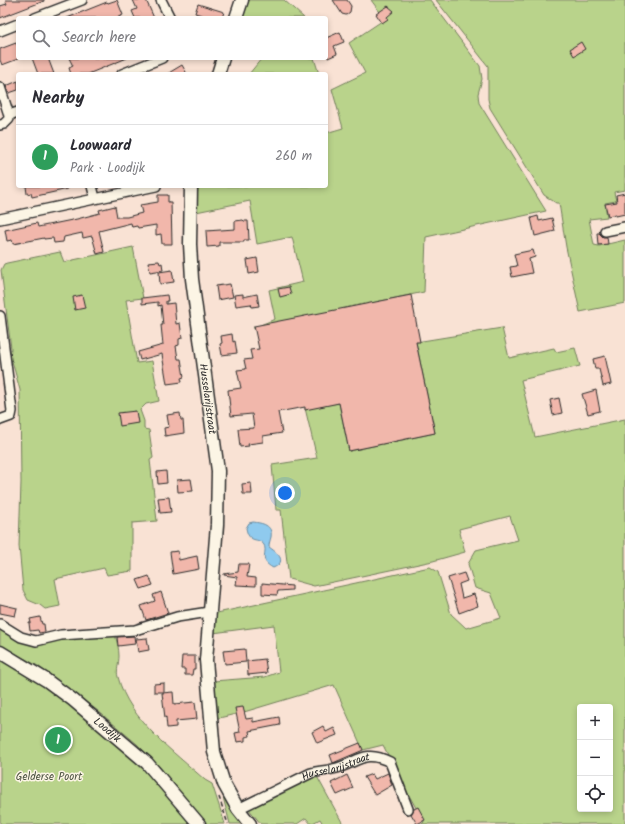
<!DOCTYPE html>
<html lang="en">
<head>
<meta charset="utf-8">
<style>
	body { margin:0; font-family:Kalam,sans-serif; background:#f7f7f7; color:#2b2b33 }
	.controls { position:absolute; right:12px; bottom:12px; display:grid; overflow:hidden; border-radius:4px; box-shadow:0 2px 6px #0003 }
	.controls button { width:36px; height:36px; display:grid; place-items:center; padding:0; border:0; border-bottom:1px solid #e1e1e2; background:#fff; color:#2b2b33; font:20px sans-serif }
	.you { position:absolute; left:285px; top:493px; width:14px; height:14px; margin:-10px; border:3px solid #fff; border-radius:50%; background:#1a73e8; box-shadow:0 0 0 6px #1a73e833 }
	.badge { display:grid; place-items:center; width:26px; height:26px; border-radius:50%; background:#ea580c; color:#fff; font-size:13px; font-weight:700 }
	.pin { position:absolute; translate:-50% -50%; border:2px solid #fff; box-shadow:0 1px 4px #0006 }
	.list { margin:0; padding:0; list-style:none }
	h2 { display:flex; justify-content:space-between; align-items:center; height:52px; margin:0; padding:0 16px; font-size:17px }
	h2 small { font-size:13px; font-weight:400; color:#7c7c81 }
	.list li { display:grid; grid-template-columns:26px 1fr auto; gap:12px; align-items:center; box-sizing:border-box; height:64px; padding:0 16px; border-top:1px solid #e1e1e2 }
	.list b { display:block; font-size:15px; white-space:nowrap }
	.list p { margin:0; font-size:13px; white-space:nowrap; color:#7c7c81 }
	.list em { font-size:13px; font-style:normal; color:#7c7c81 }
	.icon { flex:none; width:22px; height:22px; fill:none; stroke:currentColor; stroke-width:2; stroke-linecap:round; stroke-linejoin:round }
	.map { position:relative; flex:none; width:625px; height:824px; overflow:hidden }
	.search { position:absolute; background:#fff; box-shadow:0 2px 6px #0003; left:16px; top:16px; width:312px; height:44px; display:flex; align-items:center; gap:10px; box-sizing:border-box; padding:0 14px; border-radius:4px; color:#7c7c81; font-size:15px }
	.panel { position:absolute; background:#fff; box-shadow:0 2px 6px #0003; left:16px; top:72px; width:312px; height:116px; border-radius:4px }
	.map>svg:first-child { display:block }
	.green { fill:#b9d38b; stroke:#727f5b; fill-rule:evenodd }
	.water { fill:#8fcaee; stroke:#678aa0 }
	.building { fill:#f1b7ab; stroke:#2b2b2b }
	.lines { fill:none; stroke-linecap:round; stroke-linejoin:round }
	.street-casing { stroke:#2b2b2b; stroke-width:12 }
	.secondary-casing { stroke:#2b2b2b; stroke-width:15 }
	.path { stroke:#2b2b2b; stroke-width:1.5; stroke-dasharray:4 3; stroke-linecap:butt }
	.street { stroke:#fcf5e5; stroke-width:9 }
	.secondary { stroke:#fcf5e5; stroke-width:12 }
	.labels { text-anchor:middle; stroke-width:3; stroke-linejoin:round; paint-order:stroke }
	.street-label { font-size:11px; fill:#2b2b2b; stroke:#fcf5e5 }
	.park-label { font-size:11px; fill:#4e5543; stroke:#fcf5e5 }
</style>
</head>
<body>
<div class="map">
<svg width="625" height="824" viewBox="0 0 625 824">
	<rect width="100%" height="100%" fill="#f9e2d4"/>
	<filter id="ink" filterUnits="userSpaceOnUse"><feTurbulence type="fractalNoise" baseFrequency=".025" numOctaves="2"/><feDisplacementMap in="SourceGraphic" scale="8" xChannelSelector="R" yChannelSelector="G"/><feConvolveMatrix kernelMatrix="1 2 1 2 8 2 1 2 1" color-interpolation-filters="sRGB"/></filter>
	<g filter="url(#ink)">
		<g class="green">
			<polygon points="249,0 284,0 304,18 243,18"/>
			<polygon points="371,0 430,0 480,66 482,79 478,94 479,103 546,211 426,237 424,292 253,328 275,319 269,290 303,282 292,237 257,244 250,201 196,212 198,186 326,186 326,133 343,128 332,89 365,73 349,43 385,19"/>
			<polygon points="436,0 625,0 625,190 614,192 616,201 605,203 607,217 589,219 594,245 599,246 625,240 625,303 580,312 566,247 559,203 556,203 544,195 490,108 488,99 488,66"/>
			<polygon points="262,58 314,58 319,74 249,74"/>
			<polygon points="133,247 143,298 126,300 137,363 152,361 159,401 146,404 140,410 144,421 144,429 149,430 153,458 150,460 157,521 132,523 132,571 107,575 104,568 55,579 60,606 45,609 40,605 28,600 23,590 19,546 21,482 20,390 12,361 10,359 11,348 1,270 4,264 7,263 60,252 64,262"/>
			<path d="M502,328L509,358L554,348L556,352L575,348L580,366L521,380L535,437L625,419V824H421L424,822L402,783L383,745L363,750L334,685L244,712L215,719L213,681L265,677L279,672L274,625L213,633L214,616L217,613L430,567L438,572L451,614L466,628L501,618L491,593L475,588L468,564L476,550L518,540L510,516L459,529L465,552L433,561L314,586L289,579L281,510H276L272,465L317,458L305,408L339,403L349,451L435,433L416,342ZM580,707H610V809H580Z"/>
			<path d="M0,628L23,642L34,645L80,636L115,635C117,641 119,649 119,656C119,663 116,671 118,677C129,720 174,752 205,780L212,784L225,824H206L160,767L137,744L98,711L38,666L0,645Z"/>
			<polygon points="0,658 30,676 72,705 122,745 196,824 0,824"/>
			<polygon points="314,771 343,824 323,824 320,819 311,824 306,818 297,824 261,824 244,803"/>
			<polygon points="221,783 244,824 230,824 224,801"/>
		</g>
		<path class="water" d="M253,522C262,523 273,525 271,537C270,541 269,543 269,547C276,552 289,561 273,568C258,560 268,553 264,545C258,536 249,545 246,528L249,523Z"/>
		<g class="building">
			<polygon points="5,0 44,0 44,1 0,18 0,6 7,4"/>
			<polygon points="117,0 123,15 116,18 67,18 107,2 108,3"/>
			<polygon points="133,0 146,0 154,18 135,18 132,11 137,9"/>
			<polygon points="333,0 347,0 351,6 350,12 346,15 342,14"/>
			<polygon points="198,4 224,12 222,18 205,18 205,16 195,13"/>
			<polygon points="388,6 394,11 387,17 388,19 382,23 376,14"/>
			<polygon points="340,32 344,42 334,46 337,54 328,58 326,53 326,38"/>
			<polygon points="581,42 585,49 574,56 570,49"/>
			<polygon points="16,43 18,47 18,59 2,65 0,60 0,49"/>
			<polygon points="32,58 48,58 54,74 38,74"/>
			<polygon points="69,58 127,58 88,74 71,74 69,68 73,66"/>
			<polygon points="182,65 187,74 167,74"/>
			<polygon points="18,81 18,90 9,93 6,86"/>
			<polygon points="26,186 68,186 68,189 32,197 31,193 27,194"/>
			<polygon points="625,193 625,214 616,216 616,214 608,216 605,204 617,202 616,195"/>
			<polygon points="158,195 168,195 168,202 171,202 172,244 162,244 161,234 156,235 156,225 138,228 137,226 132,227 131,223 99,231 104,252 97,254 92,236 83,238 82,233 64,237 63,242 54,243 53,238 44,239 44,238 13,244 12,240 7,241 5,230 37,223 38,227 77,219 100,213 99,210 115,206 117,217 127,217 142,213 140,205 158,202"/>
			<polygon points="538,216 539,221 552,218 555,231 535,236 531,218"/>
			<polygon points="243,220 244,221 248,221 249,240 244,240 244,242 219,242 219,246 207,247 206,231 235,229 235,221"/>
			<polygon points="597,233 599,233 603,237 607,237 608,244 598,245"/>
			<polygon points="533,250 535,257 529,259 532,273 512,277 510,267 517,266 514,254"/>
			<polygon points="257,258 259,272 249,274 247,260"/>
			<polygon points="159,261 160,264 162,263 163,270 150,272 148,262"/>
			<polygon points="172,270 174,282 160,284 159,272"/>
			<polygon points="230,284 233,297 218,300 216,286"/>
			<polygon points="289,287 291,294 280,297 278,289"/>
			<polygon points="243,294 243,297 257,294 259,306 252,307 251,304 236,306 234,295"/>
			<polygon points="82,295 85,308 75,310 73,297"/>
			<polygon points="167,295 168,301 166,301 166,304 174,303 176,324 180,323 182,338 179,339 179,345 176,346 178,359 181,359 184,377 181,378 182,382 167,384 162,354 140,360 138,352 163,345 161,325 163,325 161,305 158,306 158,302 142,304 142,298"/>
			<polygon points="411,295 420,342 416,342 435,433 349,451 339,403 305,410 305,407 278,412 282,433 263,436 263,442 248,444 249,446 240,447 238,429 254,428 252,414 231,416 228,390 241,388 237,370 246,369 244,360 252,359 250,350 259,349 254,326"/>
			<polygon points="232,334 233,342 235,341 237,353 222,355 220,344 222,343 221,336"/>
			<polygon points="605,356 611,384 603,386 599,369 595,369 593,359"/>
			<polygon points="596,390 600,411 588,414 582,394"/>
			<polygon points="559,398 562,413 553,415 550,400"/>
			<polygon points="136,411 138,423 120,426 118,413"/>
			<polygon points="180,413 181,420 183,420 184,433 165,436 164,428 169,427 167,415"/>
			<polygon points="166,471 167,483 158,484 157,472"/>
			<polygon points="191,479 193,491 178,492 177,480"/>
			<polygon points="251,483 252,494 243,494 242,484"/>
			<polygon points="169,497 171,512 160,513 158,498"/>
			<polygon points="178,551 179,560 197,556 199,569 173,574 170,552"/>
			<polygon points="239,564 249,564 247,577 256,578 256,586 236,585 237,577 224,575 224,574 238,572"/>
			<polygon points="464,573 467,581 459,584 462,598 474,594 478,606 459,613 448,578"/>
			<polygon points="149,576 153,585 141,589 137,580"/>
			<polygon points="262,583 292,586 292,590 278,591 277,595 262,594"/>
			<polygon points="161,592 168,613 146,620 141,606 155,601 153,595"/>
			<polygon points="0,604 17,608 15,616 0,613"/>
			<polygon points="40,617 42,624 44,624 45,632 39,633 38,630 30,631 29,623 31,623 30,619"/>
			<polygon points="134,636 135,644 118,646 117,637"/>
			<polygon points="147,638 149,650 138,652 136,639"/>
			<polygon points="245,649 246,662 225,664 223,651"/>
			<polygon points="182,656 195,656 195,669 193,669 192,675 185,675 185,669 181,669"/>
			<polygon points="265,659 267,673 248,675 247,661"/>
			<polygon points="164,683 164,692 154,692 154,684"/>
			<polygon points="173,692 174,704 195,702 197,719 176,721 176,727 167,728 166,717 165,718 162,693"/>
			<polygon points="243,707 246,719 253,718 253,722 279,717 280,725 249,731 250,736 245,737 245,741 237,742 235,733 240,732 235,708"/>
			<polygon points="323,726 326,732 334,728 337,735 317,743 312,732"/>
			<polygon points="360,743 363,750 361,751 333,763 330,755"/>
			<polygon points="388,773 392,785 375,795 364,777 372,774 375,779"/>
			<polygon points="347,775 353,788 337,795 331,783"/>
			<polygon points="418,807 425,820 417,824 411,814 414,809"/>
		</g>
		<g class="lines">
			<defs>
				<g id="street">
					<polyline points="161,0 170,18"/>
					<polyline points="35,18 82,0"/>
					<polyline points="0,31 18,24"/>
					<polyline points="122,74 162,58"/>
					<polyline points="0,87 9,115"/>
					<polyline points="0,125 4,124 9,119 9,115 18,112"/>
					<polyline points="92,186 95,198"/>
					<polyline points="0,219 156,186"/>
					<polyline points="605,231 625,227"/>
					<polyline points="0,316 12,411 11,416 0,420"/>
					<polyline points="0,624 21,637 36,641 61,635 135,630 177,617 209,612"/>
					<path id="s1" d="M238,809L311,773C319,771 325,771 333,769C357,764 363,748 390,762L408,809"/>
				</g>
				<g id="secondary">
					<polyline points="236,18 242,0"/>
					<polyline points="218,74 223,58"/>
					<path id="s2" d="M191,186L190,244L192,279L218,471L217,525L206,660L214,752L224,784L238,809L250,824"/>
					<path id="s3" d="M0,652L46,680L73,700L147,763L199,824"/>
				</g>
			</defs>
			<use href="#street" class="street-casing"/>
			<use href="#secondary" class="secondary-casing"/>
			<polyline class="path" points="219,797 228,824"/>
			<use href="#street" class="street"/>
			<use href="#secondary" class="secondary"/>
		</g>
	</g>
	<g class="labels">
		<g class="street-label">
			<text dy="4" stroke="none"><textPath href="#s2" startOffset="214">Husselarijstraat</textPath></text>
			<text dy="4" stroke="none"><textPath href="#s3" startOffset="133">Loodijk</textPath></text>
			<text dy="4" stroke="none"><textPath href="#s1" startOffset="107">Husselarijstraat</textPath></text>
		</g>
		<g class="park-label">
			<text x="49" y="780">Gelderse Poort</text>
		</g>
	</g>
</svg>
<div class="controls">
<button>+</button>
<button>−</button>
<button><svg class="icon" aria-label="locate" viewBox="0 0 24 24"><circle cx="12" cy="12" r="6"/><path d="M12 2v4M12 18v4M2 12h4M18 12h4"/></svg></button>
</div>
<div class="you"></div>
<div class="pin badge" style="left:58px;top:740px;background:#2e9e5b">1</div>
<div class="search"><svg class="icon" aria-label="search" viewBox="0 0 24 24"><circle cx="10" cy="10" r="6"/><path d="M15 15l6 6"/></svg>Search here</div>
<section class="panel">
<h2>Nearby<small></small></h2>
<ul class="list">
<li><span class="badge" style="background:#2e9e5b">1</span><div><b>Loowaard</b><p>Park · Loodijk</p></div><em>260 m</em></li>
</ul>
</section>
</div>
</body>
</html>
